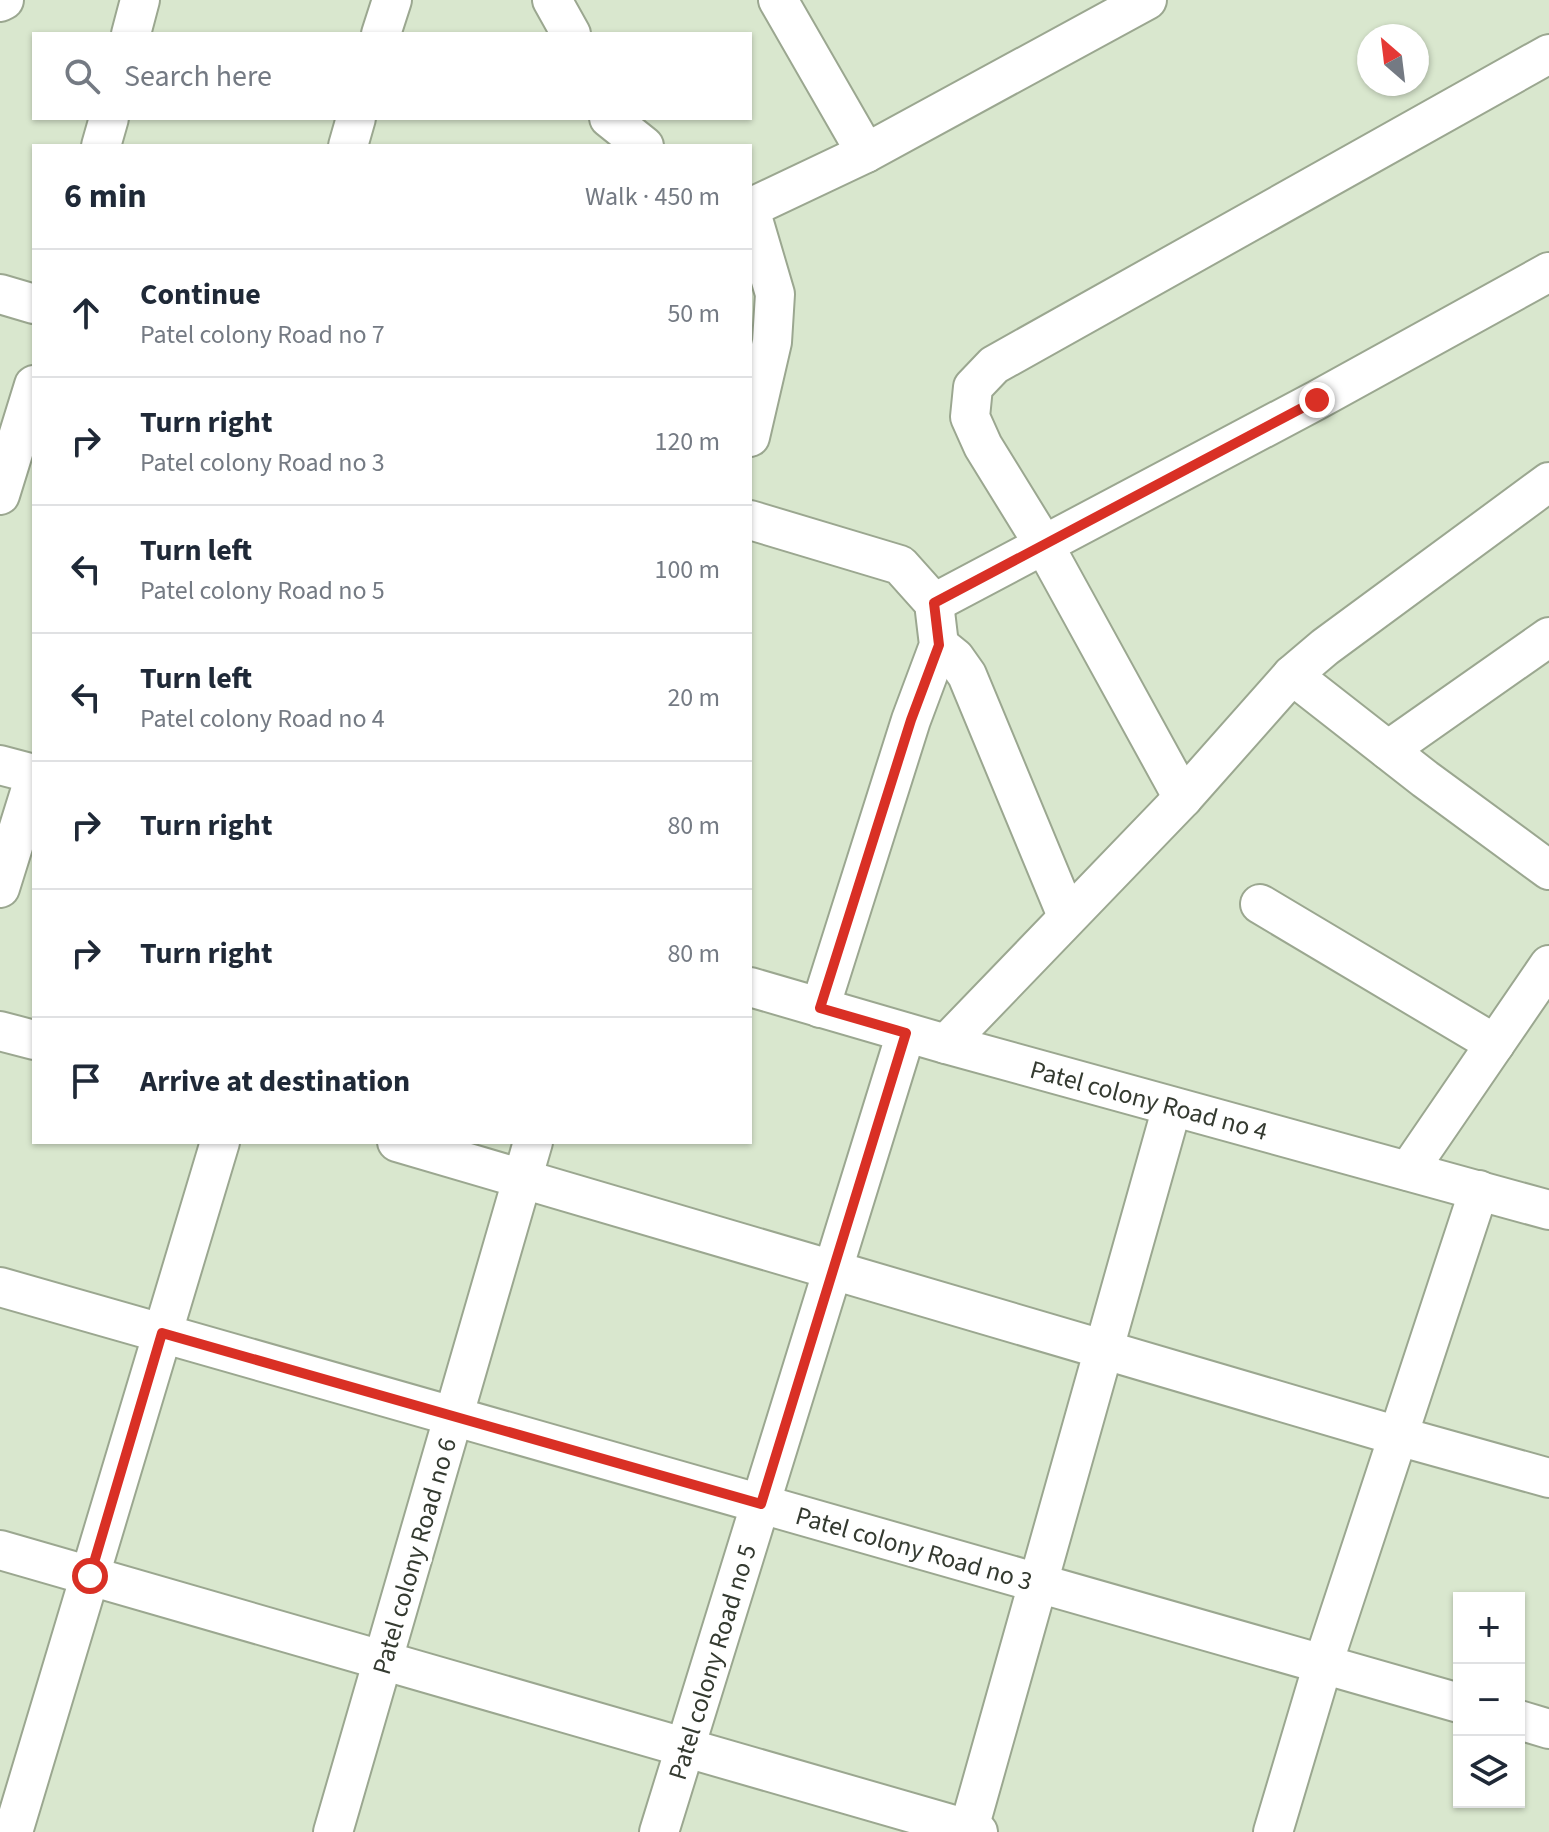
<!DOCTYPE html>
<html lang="en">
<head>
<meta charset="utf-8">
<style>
	body { margin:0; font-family:"Source Sans 3",sans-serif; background:#f2f2f3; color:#1f2937 }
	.controls { position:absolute; right:24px; bottom:24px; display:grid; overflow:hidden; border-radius:0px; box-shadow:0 2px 6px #0004 }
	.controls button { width:72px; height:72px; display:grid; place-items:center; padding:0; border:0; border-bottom:2px solid #e0e1e3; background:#fff; color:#1f2937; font:40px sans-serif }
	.compass { position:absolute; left:1357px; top:24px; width:72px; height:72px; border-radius:50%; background:#fff; box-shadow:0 2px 6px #0004; rotate:332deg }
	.stop { position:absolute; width:24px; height:24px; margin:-18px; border:6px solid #d93025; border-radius:50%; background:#fff }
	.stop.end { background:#d93025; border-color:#fff; box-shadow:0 2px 8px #0008 }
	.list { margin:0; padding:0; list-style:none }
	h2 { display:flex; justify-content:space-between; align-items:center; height:104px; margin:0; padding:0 32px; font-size:34px }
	h2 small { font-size:26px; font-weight:400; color:#747a83 }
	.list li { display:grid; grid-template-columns:52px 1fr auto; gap:24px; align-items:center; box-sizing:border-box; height:128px; padding:0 32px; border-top:2px solid #e0e1e3 }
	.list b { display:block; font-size:30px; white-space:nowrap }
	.list p { margin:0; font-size:26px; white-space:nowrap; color:#747a83 }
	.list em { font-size:26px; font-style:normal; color:#747a83 }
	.icon { flex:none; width:44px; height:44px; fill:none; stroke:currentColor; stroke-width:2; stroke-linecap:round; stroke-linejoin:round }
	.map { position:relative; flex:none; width:1549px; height:1832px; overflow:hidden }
	.search { position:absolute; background:#fff; box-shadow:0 2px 6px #0004; left:32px; top:32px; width:720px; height:88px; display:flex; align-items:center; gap:20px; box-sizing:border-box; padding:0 28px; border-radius:0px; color:#747a83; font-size:30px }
	.panel { position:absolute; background:#fff; box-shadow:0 2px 6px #0004; left:32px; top:144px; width:720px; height:1000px; border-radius:0px }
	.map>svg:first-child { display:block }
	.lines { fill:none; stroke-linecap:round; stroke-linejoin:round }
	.minor-casing { stroke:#9ba790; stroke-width:42 }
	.minor { stroke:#fff; stroke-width:38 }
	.route { stroke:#d93025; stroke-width:10 }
	.labels { text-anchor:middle; stroke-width:8; stroke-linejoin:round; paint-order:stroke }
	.street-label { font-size:26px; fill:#343a30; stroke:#fff }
</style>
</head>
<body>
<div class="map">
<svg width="1549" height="1832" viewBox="0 0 1549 1832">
	<rect width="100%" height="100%" fill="#d9e7ce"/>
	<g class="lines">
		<defs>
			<g id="minor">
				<polyline points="552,0 571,34"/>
				<polyline points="778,0 866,153"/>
				<polyline points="0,2 4,0"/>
				<polyline points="131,34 140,0"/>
				<polyline points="381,34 392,0"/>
				<polyline points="609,118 644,146"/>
				<polyline points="101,146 109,118"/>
				<polyline points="348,146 356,118"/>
				<polyline points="750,208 866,153 1147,0"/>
				<polyline points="750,209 775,294 772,342 750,437"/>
				<polyline points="0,294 34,304"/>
				<polyline points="0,495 34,385"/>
				<polyline points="750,520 900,565 934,603 939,645 911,720 820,1008"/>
				<polyline points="934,603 1317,400 1549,272"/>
				<polyline points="939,645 955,658 967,675 1067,916"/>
				<polyline points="1292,675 1425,779 1549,870"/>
				<polyline points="1388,750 1549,637"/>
				<polyline points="0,765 34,774"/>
				<polyline points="1183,798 1044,545 983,446 970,417 973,387 994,365 1549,54"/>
				<polyline points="0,888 34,779"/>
				<polyline points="1260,904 1495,1044"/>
				<polyline points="750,987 946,1044 1549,1210"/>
				<polyline points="0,1031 34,1040"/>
				<polyline points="946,1044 1183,798 1292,675 1325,647 1549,482"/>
				<polyline points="397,1142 1398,1436 1549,1478"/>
				<polyline points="1408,1171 1549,965"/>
				<polyline points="0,1287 1459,1703"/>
				<polyline points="0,1550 978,1832"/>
				<polyline points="1519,1720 1549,1729"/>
				<polyline points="13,1832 220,1142"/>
				<polyline points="333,1832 533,1142"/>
				<polyline points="659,1832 906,1033"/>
				<polyline points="968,1832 1172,1107"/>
				<polyline points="1273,1832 1323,1664 1479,1190"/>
			</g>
		</defs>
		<use href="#minor" class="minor-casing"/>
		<use href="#minor" class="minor"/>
	</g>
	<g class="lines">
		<polyline class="route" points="90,1576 162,1333 761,1504 906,1033 820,1008 911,720 939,645 934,603 1317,400"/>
	</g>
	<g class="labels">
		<g class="street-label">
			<text transform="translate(1149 1100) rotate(15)" y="9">Patel colony Road no 4</text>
			<text transform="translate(914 1548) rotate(16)" y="9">Patel colony Road no 3</text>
			<text transform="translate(414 1556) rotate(-74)" y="9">Patel colony Road no 6</text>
			<text transform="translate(712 1662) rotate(-73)" y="9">Patel colony Road no 5</text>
		</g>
	</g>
</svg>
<div class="controls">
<button>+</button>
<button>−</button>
<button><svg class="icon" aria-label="layers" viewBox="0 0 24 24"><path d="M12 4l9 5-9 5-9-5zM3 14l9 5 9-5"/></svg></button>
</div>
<svg class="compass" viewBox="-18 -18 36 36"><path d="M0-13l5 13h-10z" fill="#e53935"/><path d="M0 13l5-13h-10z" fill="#747a83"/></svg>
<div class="stop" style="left:90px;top:1576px"></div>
<div class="stop end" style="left:1317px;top:400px"></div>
<div class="search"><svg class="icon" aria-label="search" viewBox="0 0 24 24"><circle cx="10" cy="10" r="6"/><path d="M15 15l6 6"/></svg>Search here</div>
<section class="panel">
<h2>6 min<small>Walk · 450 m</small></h2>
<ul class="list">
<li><svg class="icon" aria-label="ahead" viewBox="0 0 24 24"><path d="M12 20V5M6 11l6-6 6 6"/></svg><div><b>Continue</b><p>Patel colony Road no 7</p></div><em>50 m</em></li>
<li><svg class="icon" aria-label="right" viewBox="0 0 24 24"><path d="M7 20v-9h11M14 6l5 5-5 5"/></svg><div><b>Turn right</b><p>Patel colony Road no 3</p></div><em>120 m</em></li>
<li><svg class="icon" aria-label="left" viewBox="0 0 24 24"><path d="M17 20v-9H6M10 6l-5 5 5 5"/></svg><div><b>Turn left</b><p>Patel colony Road no 5</p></div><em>100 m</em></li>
<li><svg class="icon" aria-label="left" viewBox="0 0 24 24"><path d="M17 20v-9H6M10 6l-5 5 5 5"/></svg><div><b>Turn left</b><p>Patel colony Road no 4</p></div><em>20 m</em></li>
<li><svg class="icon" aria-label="right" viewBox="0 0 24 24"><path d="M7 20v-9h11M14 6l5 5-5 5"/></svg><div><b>Turn right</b></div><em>80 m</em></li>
<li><svg class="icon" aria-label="right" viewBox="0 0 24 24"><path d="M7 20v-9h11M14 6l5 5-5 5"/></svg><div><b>Turn right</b></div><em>80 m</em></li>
<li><svg class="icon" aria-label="arrive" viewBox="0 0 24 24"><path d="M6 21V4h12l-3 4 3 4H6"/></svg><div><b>Arrive at destination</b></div></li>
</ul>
</section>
</div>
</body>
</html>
